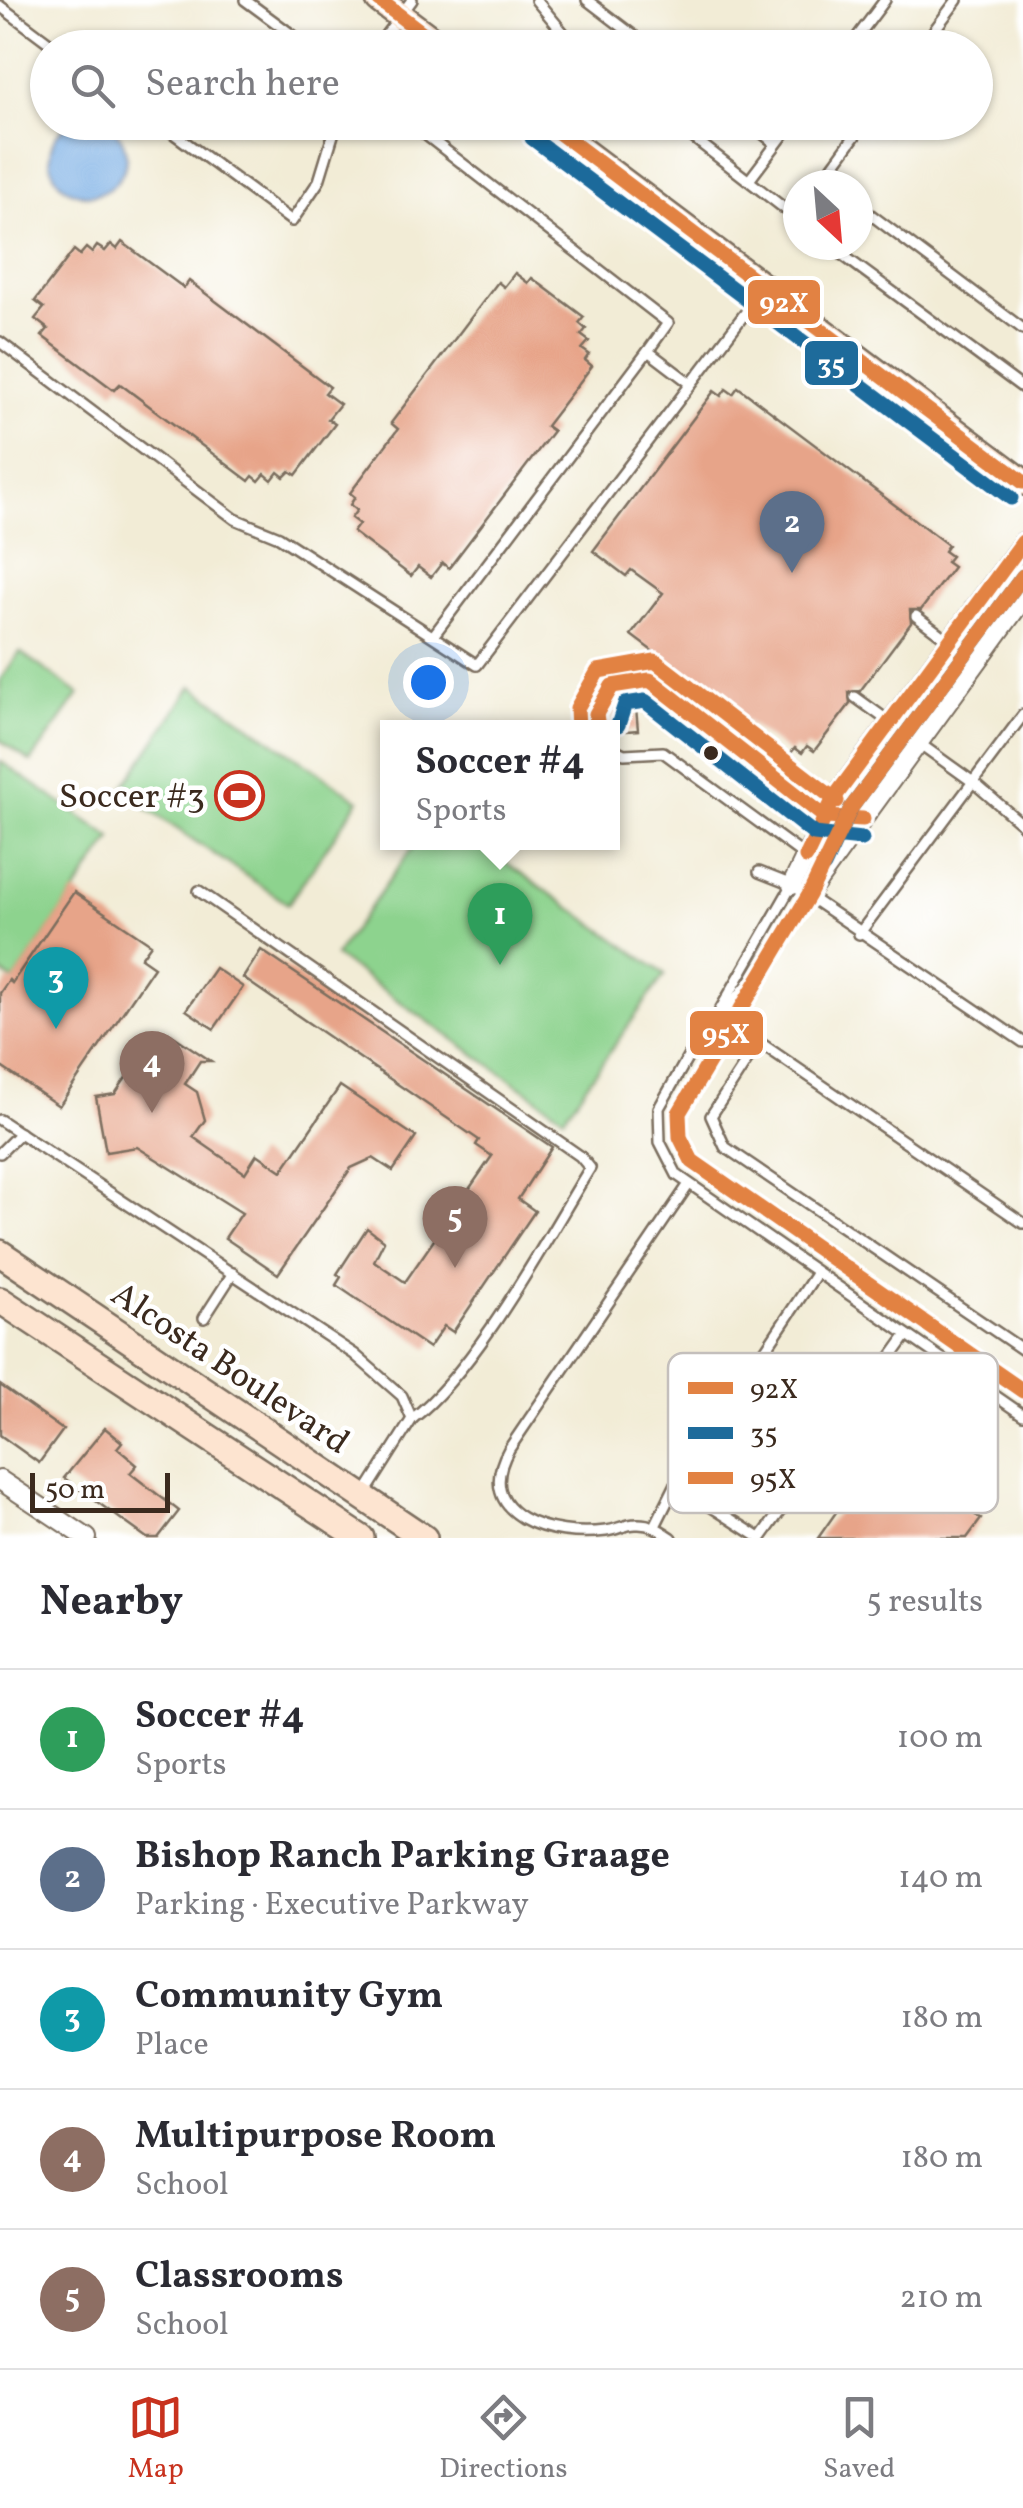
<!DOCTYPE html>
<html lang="en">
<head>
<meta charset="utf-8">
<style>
	body { margin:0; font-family:Vollkorn,serif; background:#f7f7f7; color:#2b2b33 }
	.compass { position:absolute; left:783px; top:170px; width:90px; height:90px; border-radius:50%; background:#fff; box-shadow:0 2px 8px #0004; rotate:154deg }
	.scale { position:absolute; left:30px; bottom:25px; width:140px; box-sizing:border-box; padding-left:10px; border:5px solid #3b2a1e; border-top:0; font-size:28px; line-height:35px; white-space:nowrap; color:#3b2a1e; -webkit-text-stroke:8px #fff; paint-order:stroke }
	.you { position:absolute; left:428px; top:682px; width:35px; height:35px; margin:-25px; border:8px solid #fff; border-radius:50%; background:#1a73e8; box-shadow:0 0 0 15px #1a73e833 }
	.badge { display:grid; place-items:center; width:65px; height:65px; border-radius:50%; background:#c8321e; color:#fff; font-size:32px; font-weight:700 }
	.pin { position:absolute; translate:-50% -82px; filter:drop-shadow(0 2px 5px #0008) }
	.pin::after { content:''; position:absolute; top:52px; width:35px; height:30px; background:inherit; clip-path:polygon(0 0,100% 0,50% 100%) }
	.popup { position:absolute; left:380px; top:720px; width:240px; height:130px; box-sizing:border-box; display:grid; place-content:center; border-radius:0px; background:#fff; filter:drop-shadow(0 2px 8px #0005); font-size:32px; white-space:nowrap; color:#7c7c81 }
	.popup b { font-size:38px; color:#2b2b33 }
	.popup::after { content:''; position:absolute; left:50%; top:100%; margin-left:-20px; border:20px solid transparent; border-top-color:#fff }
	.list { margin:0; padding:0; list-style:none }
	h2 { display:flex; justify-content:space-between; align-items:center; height:130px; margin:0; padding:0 40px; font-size:42px }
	h2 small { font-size:32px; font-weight:400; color:#7c7c81 }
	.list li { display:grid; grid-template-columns:65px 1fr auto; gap:30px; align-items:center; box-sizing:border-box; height:140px; padding:0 40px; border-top:2px solid #e1e1e2 }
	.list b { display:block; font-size:38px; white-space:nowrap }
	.list p { margin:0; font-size:32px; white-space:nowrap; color:#7c7c81 }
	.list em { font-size:32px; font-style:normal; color:#7c7c81 }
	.icon { flex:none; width:55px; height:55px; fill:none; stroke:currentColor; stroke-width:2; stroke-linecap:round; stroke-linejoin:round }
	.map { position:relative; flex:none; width:1023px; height:1538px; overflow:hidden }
	.search { position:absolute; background:#fff; box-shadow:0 2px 8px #0004; left:30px; right:30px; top:30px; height:110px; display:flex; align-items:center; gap:25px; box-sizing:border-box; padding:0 35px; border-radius:55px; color:#7c7c81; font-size:38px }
	.sheet { height:830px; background:#fff }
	nav { display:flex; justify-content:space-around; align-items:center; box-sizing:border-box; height:140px; border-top:2px solid #e1e1e2; background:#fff; font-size:28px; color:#7c7c81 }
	nav a { display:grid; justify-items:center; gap:5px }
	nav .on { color:#c8321e }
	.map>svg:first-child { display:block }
	.green { fill:#8dd38e; stroke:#647e56; stroke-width:2.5 }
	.water { fill:#74abe3; stroke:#586a80; stroke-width:2.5 }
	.building { fill:#e7a489 }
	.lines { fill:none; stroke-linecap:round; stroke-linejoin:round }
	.lane-casing { stroke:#7b6e5e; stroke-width:14 }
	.street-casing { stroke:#7b6e5e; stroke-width:22 }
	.secondary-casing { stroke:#7b6e5e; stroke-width:30 }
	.lane { stroke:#fff; stroke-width:9 }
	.street { stroke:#fff; stroke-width:18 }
	.secondary { stroke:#fde4d0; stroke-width:25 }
	.bus-1-casing { stroke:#fff; stroke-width:22 }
	.bus-2-casing { stroke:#fff; stroke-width:22 }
	.bus-3-casing { stroke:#fff; stroke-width:22 }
	.bus-1 { stroke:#e28243; stroke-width:15 }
	.bus-2 { stroke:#1e6b9b; stroke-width:15 }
	.bus-3 { stroke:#e28243; stroke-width:15 }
	.bus-dot { fill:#3b2a1e; stroke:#fff; stroke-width:4 }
	.labels { text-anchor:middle; stroke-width:9; stroke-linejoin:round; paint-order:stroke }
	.poi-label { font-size:35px; fill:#3b2a1e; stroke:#fff; text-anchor:end }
	.street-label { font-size:35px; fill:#3b2a1e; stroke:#fff }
	.key { fill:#fff; stroke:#c4bfbc; stroke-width:2.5 }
	.key-label { font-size:28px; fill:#3b2a1e }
	.line-badge { stroke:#fff; stroke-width:4 }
	.badge-label { font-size:28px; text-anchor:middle; font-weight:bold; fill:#fff }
</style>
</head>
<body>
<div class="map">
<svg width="1023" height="1538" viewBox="0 0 1023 1538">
	<rect width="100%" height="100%" fill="#fff"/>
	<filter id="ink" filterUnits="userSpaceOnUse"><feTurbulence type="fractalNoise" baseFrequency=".01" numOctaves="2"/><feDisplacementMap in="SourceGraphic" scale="20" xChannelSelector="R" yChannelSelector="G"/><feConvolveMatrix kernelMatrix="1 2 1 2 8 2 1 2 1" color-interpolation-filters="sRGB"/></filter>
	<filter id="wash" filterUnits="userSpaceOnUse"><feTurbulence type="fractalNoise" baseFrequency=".0048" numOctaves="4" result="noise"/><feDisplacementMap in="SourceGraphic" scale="40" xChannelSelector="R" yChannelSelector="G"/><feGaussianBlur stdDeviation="2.25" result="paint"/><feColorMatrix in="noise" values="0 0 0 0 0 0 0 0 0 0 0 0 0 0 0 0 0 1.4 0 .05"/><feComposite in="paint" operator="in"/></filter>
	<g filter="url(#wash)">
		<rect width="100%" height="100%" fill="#f2ecd6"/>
		<g class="green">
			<polygon points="20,652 79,694 31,762 0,740 0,680"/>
			<polygon points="192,686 359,800 288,904 121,791"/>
			<polygon points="0,761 112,838 14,981 0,972"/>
			<polygon points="416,842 478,843 665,974 564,1117 335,956"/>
		</g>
		<circle class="water" cx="88" cy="157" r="38"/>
		<g id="blocks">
			<g class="building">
				<polygon points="122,242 184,288 189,281 330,387 325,393 340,404 328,419 335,424 296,475 290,471 284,477 278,472 272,480 265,474 259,481 253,476 249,481 120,384 114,390 42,336 48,329 35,319 44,308 35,301 74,250 80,255 86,248 92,253 97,246 105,251 111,244 117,249"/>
				<polygon points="515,273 528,283 532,278 584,317 579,323 586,329 581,335 589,341 582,349 589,354 585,360 592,366 546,426 553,431 449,568 442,563 431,577 418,567 411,576 353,532 359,524 351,518 357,510 350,505 355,497 350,493 398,429 391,423 498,282 504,287"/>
				<polygon points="738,387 948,545 944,551 951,556 946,562 953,567 921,610 910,610 911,623 860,691 849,692 850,704 814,751 807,746 802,753 795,748 790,754 631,635 663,593 631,570 626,576 593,551 714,391 721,396 726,389 733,394"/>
				<polygon points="636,708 638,730 615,732 614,710"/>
				<polygon points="74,892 151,944 141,958 154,967 59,1106 0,1066 0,993 9,980 12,983"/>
				<polygon points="261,950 552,1147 518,1199 535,1211 453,1332 444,1326 429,1348 336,1285 341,1277 337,1274 367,1228 384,1241 374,1261 405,1282 492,1156 476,1145 479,1140 243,978"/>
				<polygon points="215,968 243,987 214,1029 186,1010"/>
				<polygon points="169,1033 211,1061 200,1061 185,1084 197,1092 205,1120 193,1137 245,1173 257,1154 282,1171 340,1086 416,1137 393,1171 373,1158 351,1168 278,1274 225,1238 242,1213 137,1147 106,1152 96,1097 115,1094 151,1040 160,1046"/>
				<polygon points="0,1385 63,1430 39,1463 0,1435"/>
				<polygon points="105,1428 122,1442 117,1448 137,1465 130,1473 179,1511 158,1538 147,1538 64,1478"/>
				<polygon points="927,1440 971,1471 961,1486 973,1495 965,1508 981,1519 967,1538 818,1538 879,1451 893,1460 904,1444 917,1454"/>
			</g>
		</g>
	</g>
	<g filter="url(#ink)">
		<use href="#blocks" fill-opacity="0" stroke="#7b6e5e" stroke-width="2.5"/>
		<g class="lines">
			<defs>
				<g id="lane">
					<polyline points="245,0 310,48"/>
					<polyline points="536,0 576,48"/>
					<polyline points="587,0 650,48"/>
					<polyline points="0,6 56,48"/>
					<polyline points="376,48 412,0"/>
					<polyline points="849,48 885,0"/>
					<polyline points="921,48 957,0"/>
					<polyline points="158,122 292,221 319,181 337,122"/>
					<polyline points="409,122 668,323 648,351"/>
					<polyline points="673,122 798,219"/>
					<polyline points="748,122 776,144"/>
					<polyline points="750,179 793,122"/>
					<polyline points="819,185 865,122"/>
					<polyline points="858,205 1023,329"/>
					<polyline points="829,245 1023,388"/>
					<polyline points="0,342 235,519 279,537 477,665 762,291"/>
					<polyline points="916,616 949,641"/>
					<polyline points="433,636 648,351 690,383"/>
					<polyline points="855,697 973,782 1023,825"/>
					<polyline points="598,728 596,714 612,686 650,680 825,817 860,819"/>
					<polyline points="612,748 624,754 663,752 824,870"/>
					<polyline points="759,872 792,885 1023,1042"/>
					<path d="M199,891L580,1156L590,1168C545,1241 477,1369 412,1419"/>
					<polyline points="807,896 753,978 688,1057 659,1108 660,1142 677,1175 1023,1415"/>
					<polyline points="859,934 1023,715"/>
					<polyline points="720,1010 792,885"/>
					<polyline points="0,1120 354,1354 402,1396 412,1419 364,1495"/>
					<polyline points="0,1153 20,1133"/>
					<polyline points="1023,1223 759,1042 711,1116 725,1147 1023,1350"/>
					<polyline points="204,1318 233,1273"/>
					<polyline points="676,1484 760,1538"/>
					<polyline points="655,1526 676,1484 816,1274"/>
					<path d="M672,1538C660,1530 651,1523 636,1524C626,1524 616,1530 606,1531C553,1538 471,1517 509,1449L689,1184"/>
					<polyline points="761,1538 907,1335"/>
				</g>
				<g id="street">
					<polyline points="792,885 834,798 1023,542"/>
					<polyline points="807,896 1023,599"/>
					<polyline points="0,1480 87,1538"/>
				</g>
				<g id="secondary">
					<polyline points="379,0 443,48"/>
					<polyline points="544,122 1023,482"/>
					<polyline points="0,1253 424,1538"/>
					<polyline points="0,1300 361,1538"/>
				</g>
			</defs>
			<use href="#lane" class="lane-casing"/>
			<use href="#street" class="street-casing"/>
			<use href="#secondary" class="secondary-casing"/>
			<use href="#lane" class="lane"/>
			<use href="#street" class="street"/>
			<use href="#secondary" class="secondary"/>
			<defs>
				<g id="bus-1">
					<polyline points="379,0 442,48"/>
					<polyline points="545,122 1023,482"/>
					<polyline points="598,728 596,714 612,686 650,680 825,817 863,819"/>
					<polyline points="806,857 834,798 1023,542"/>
				</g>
				<g id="bus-2">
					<polyline points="532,138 1011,498"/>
					<polyline points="618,725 625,704 645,701 814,834 862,839"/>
					<polyline points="824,866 851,808 1023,576"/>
				</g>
				<g id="bus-3">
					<polyline points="1023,576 851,808 809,895 679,1113 680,1137 692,1161 1023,1391"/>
					<polyline points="578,728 577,708 598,671 655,661 837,801"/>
				</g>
			</defs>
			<use href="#bus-1" class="bus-1-casing"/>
			<use href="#bus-2" class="bus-2-casing"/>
			<use href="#bus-3" class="bus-3-casing"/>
			<use href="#bus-1" class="bus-1"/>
			<use href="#bus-2" class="bus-2"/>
			<use href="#bus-3" class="bus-3"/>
		</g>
	</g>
	<defs>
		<symbol id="stadium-ring" viewBox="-11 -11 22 22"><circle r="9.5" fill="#fff" stroke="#c8321e" stroke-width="1.5"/><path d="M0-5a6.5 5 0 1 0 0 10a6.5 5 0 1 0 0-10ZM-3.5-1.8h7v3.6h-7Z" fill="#c8321e"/></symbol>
	</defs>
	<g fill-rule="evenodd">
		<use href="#stadium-ring" x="212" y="768" width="55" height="55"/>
	</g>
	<circle class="bus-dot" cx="711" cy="753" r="9"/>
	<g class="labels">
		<g class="poi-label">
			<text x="205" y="807">Soccer #3</text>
		</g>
		<g class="street-label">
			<text transform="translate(231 1367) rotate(34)" y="12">Alcosta Boulevard</text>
		</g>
	</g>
	<rect x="668" y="1353" width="330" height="160" rx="15" class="key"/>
	<rect x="688" y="1382" width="45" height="12" fill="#e28243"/>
	<rect x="688" y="1427" width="45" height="12" fill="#1e6b9b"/>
	<rect x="688" y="1472" width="45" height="12" fill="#e28243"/>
	<g class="key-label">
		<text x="750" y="1398">92X</text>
		<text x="750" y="1443">35</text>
		<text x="750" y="1488">95X</text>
	</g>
	<g class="line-badge">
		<rect x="746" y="278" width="76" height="48" rx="10" fill="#e28243"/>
		<rect x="803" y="339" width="57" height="48" rx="10" fill="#1e6b9b"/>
		<rect x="688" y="1009" width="77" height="48" rx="10" fill="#e28243"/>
	</g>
	<g class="badge-label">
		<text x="784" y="312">92X</text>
		<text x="831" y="373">35</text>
		<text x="726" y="1043">95X</text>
	</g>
</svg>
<svg class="compass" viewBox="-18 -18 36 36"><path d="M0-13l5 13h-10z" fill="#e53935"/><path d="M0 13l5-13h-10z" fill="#7c7c81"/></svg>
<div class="scale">50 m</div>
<div class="you"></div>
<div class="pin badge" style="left:500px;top:965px;background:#2e9e5b">1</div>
<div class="popup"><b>Soccer #4</b>Sports</div>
<div class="pin badge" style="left:792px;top:573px;background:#5c6f8a">2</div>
<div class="pin badge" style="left:56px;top:1029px;background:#0f9aa8">3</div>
<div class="pin badge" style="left:152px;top:1113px;background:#8d6e63">4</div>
<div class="pin badge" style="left:455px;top:1268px;background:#8d6e63">5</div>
<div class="search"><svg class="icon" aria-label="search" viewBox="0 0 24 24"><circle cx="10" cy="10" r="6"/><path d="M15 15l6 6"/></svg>Search here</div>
</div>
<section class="sheet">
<h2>Nearby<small>5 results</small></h2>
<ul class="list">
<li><span class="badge" style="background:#2e9e5b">1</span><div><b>Soccer #4</b><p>Sports</p></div><em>100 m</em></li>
<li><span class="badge" style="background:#5c6f8a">2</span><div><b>Bishop Ranch Parking Graage</b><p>Parking · Executive Parkway</p></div><em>140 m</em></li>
<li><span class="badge" style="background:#0f9aa8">3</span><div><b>Community Gym</b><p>Place</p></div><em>180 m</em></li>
<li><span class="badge" style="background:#8d6e63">4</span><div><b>Multipurpose Room</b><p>School</p></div><em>180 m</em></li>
<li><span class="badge" style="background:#8d6e63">5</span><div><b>Classrooms</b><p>School</p></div><em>210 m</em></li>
</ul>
</section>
<nav>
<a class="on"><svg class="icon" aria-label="map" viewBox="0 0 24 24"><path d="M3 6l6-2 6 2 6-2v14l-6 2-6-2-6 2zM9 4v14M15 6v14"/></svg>Map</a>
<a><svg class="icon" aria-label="directions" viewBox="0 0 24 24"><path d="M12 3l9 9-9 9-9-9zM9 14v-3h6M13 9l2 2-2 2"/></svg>Directions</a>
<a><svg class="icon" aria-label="saved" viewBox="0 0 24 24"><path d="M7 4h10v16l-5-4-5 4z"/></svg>Saved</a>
</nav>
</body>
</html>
